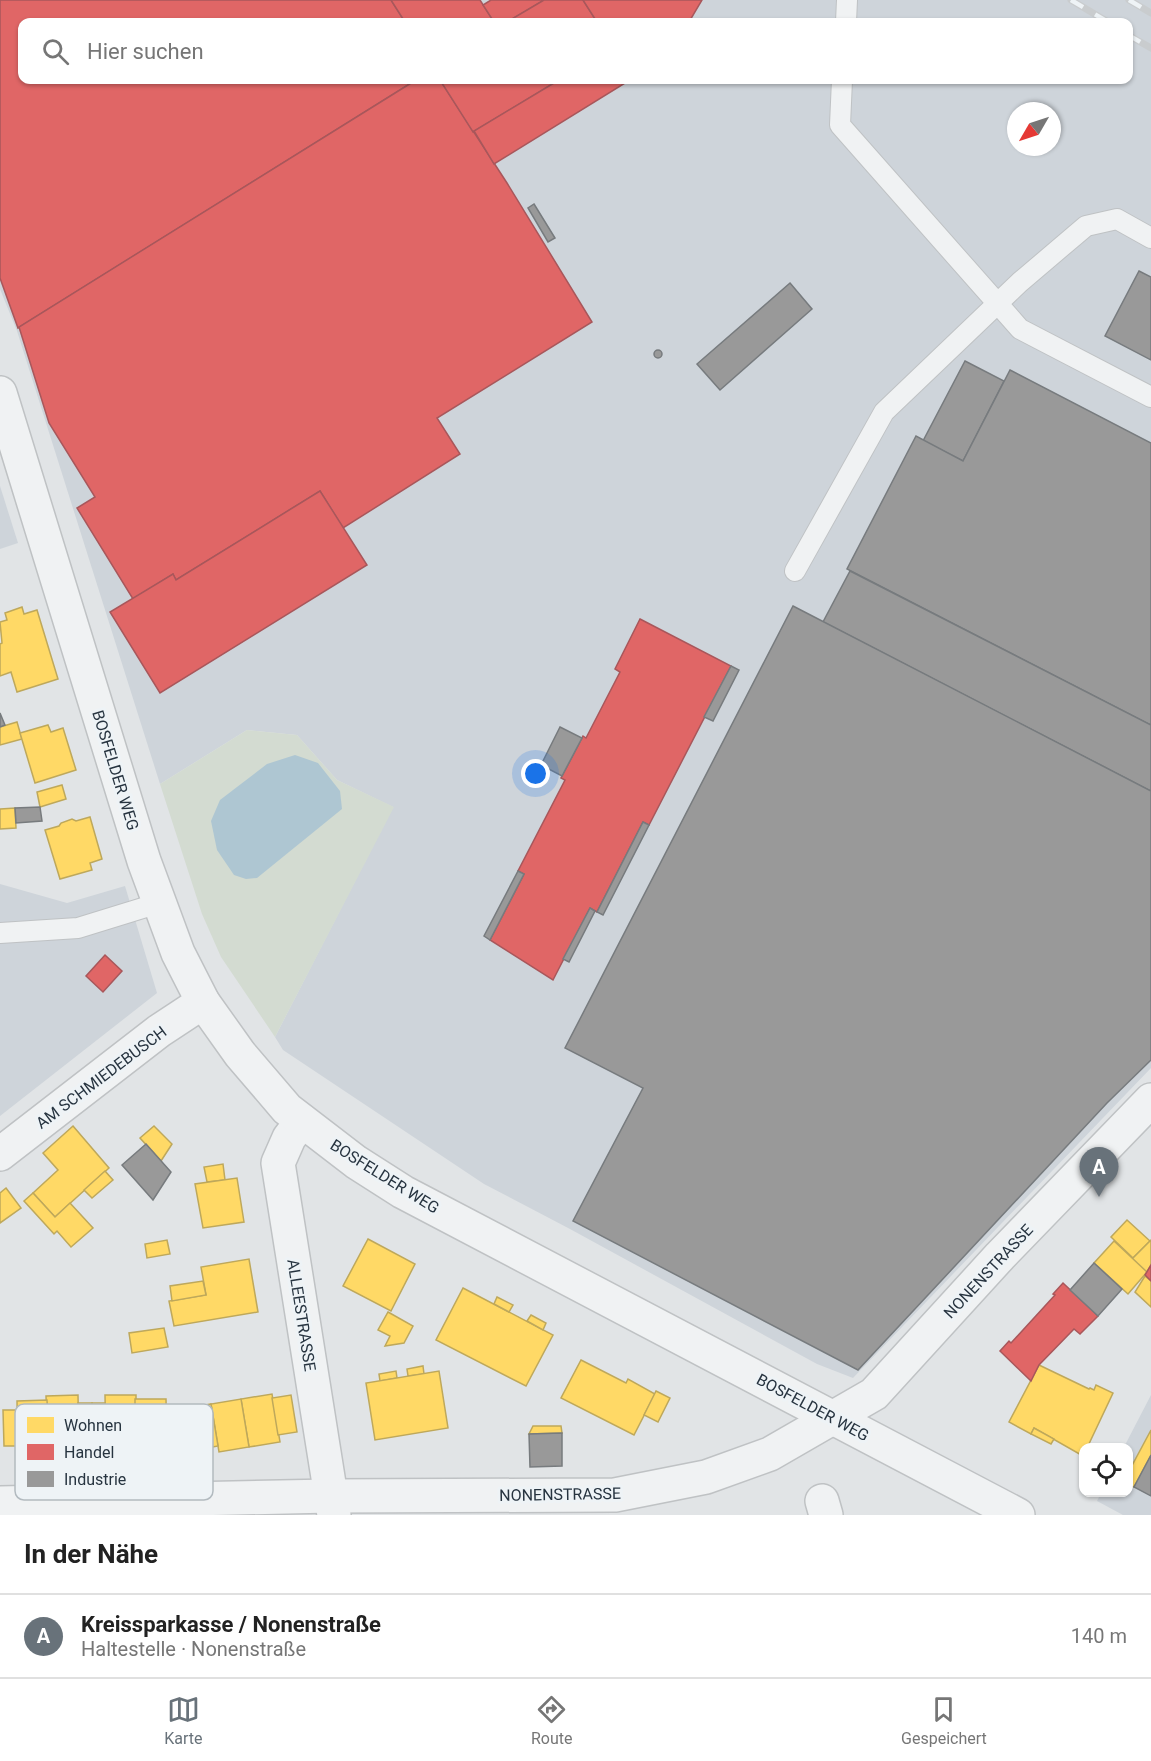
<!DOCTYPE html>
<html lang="de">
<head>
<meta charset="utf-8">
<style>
	body { margin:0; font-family:Roboto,sans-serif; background:#f6f6f6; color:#222 }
	.controls { position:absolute; right:18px; bottom:18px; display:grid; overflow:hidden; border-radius:12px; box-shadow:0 2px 4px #0004 }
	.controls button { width:54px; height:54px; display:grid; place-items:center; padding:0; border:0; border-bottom:2px solid #e0e0e0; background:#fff; color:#222; font:30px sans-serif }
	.compass { position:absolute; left:1007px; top:102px; width:54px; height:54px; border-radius:50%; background:#fff; box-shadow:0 2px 4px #0004; rotate:231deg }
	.you { position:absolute; left:536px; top:774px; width:21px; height:21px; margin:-15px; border:4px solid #fff; border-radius:50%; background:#1a73e8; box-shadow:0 0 0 9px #1a73e833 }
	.badge { display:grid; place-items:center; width:39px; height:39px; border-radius:50%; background:#68727a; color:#fff; font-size:20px; font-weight:700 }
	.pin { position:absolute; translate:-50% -50px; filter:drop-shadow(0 2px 3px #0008) }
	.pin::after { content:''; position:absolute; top:32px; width:21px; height:18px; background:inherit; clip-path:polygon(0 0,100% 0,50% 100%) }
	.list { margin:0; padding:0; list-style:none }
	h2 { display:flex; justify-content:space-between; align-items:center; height:78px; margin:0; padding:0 24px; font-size:26px }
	h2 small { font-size:20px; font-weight:400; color:#767676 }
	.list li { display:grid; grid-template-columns:39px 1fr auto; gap:18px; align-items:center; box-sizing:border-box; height:84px; padding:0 24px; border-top:2px solid #e0e0e0 }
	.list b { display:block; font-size:22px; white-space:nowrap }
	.list p { margin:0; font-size:20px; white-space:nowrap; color:#767676 }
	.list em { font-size:20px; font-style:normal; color:#767676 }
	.icon { flex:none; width:33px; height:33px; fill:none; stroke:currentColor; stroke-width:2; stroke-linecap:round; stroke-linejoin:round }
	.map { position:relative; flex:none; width:1151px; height:1515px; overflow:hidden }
	.search { position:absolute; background:#fff; box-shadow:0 2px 4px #0004; left:18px; right:18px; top:18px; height:66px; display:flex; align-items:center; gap:15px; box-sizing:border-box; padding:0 21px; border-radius:12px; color:#767676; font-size:22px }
	.sheet { height:162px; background:#fff }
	nav { display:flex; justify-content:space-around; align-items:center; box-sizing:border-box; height:84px; border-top:2px solid #e0e0e0; background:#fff; font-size:16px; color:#767676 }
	nav a { display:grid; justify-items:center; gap:3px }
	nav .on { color:#68727a }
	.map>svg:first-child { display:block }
	.built { fill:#ced4da; fill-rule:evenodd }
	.green { fill:#d3dbd1 }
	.water { fill:#aec6d2 }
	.homes { fill:#ffd966; stroke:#bea85b; stroke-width:1.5 }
	.shops { fill:#e06666; stroke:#a8575b; stroke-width:1.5 }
	.industry { fill:#999; stroke:#777b7e; stroke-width:1.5 }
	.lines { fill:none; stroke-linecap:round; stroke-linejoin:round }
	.service-casing { stroke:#bfc2c4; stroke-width:22 }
	.minor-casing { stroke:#bfc2c4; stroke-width:36 }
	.tertiary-casing { stroke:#bfc2c4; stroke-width:36 }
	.service { stroke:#f0f2f3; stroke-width:20 }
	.minor { stroke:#f0f2f3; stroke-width:33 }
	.tertiary { stroke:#f0f2f3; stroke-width:33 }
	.rail-casing { stroke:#c9ccce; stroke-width:7 }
	.rail { stroke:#eef3f6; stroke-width:4.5; stroke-dasharray:14; stroke-linecap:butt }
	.labels { text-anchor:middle; stroke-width:6; stroke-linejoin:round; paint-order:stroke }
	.street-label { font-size:16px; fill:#273440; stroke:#eef3f6 }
	.key { fill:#eef3f6; stroke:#b2babf; stroke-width:1.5 }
	.key-label { font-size:16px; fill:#273440 }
</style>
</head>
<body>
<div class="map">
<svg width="1151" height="1515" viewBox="0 0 1151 1515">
	<rect width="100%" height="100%" fill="#e1e4e6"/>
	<g class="built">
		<path d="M0,0H1151V1068L853,1378L817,1364L570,1229L484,1184L283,1050L275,1037L393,807L337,780L297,735L247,730L160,784L17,331L0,289ZM22,22H1128V80H22ZM1016,111H1052V147H1016Z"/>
		<polygon points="0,486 18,543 0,549"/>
		<polygon points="0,884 67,903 125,886 157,993 0,1116"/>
		<polygon points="1151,1395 1151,1515 1123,1515 1097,1501 1101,1493 1128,1492 1128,1448 1124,1447"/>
	</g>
	<polygon class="green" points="247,730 297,735 337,780 394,807 275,1037 221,957 202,914 160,784"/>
	<polygon class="water" points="295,755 318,763 340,791 342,809 257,878 246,879 234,875 217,850 211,821 220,800 267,764"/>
	<g class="homes">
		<polygon points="22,607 24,614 37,610 58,679 17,692 11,672 0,676 0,644 2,643 0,622 7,620 5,613"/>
		<polygon points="17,722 22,739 0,745 0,727"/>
		<polygon points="48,725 51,732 63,728 76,770 35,783 20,733"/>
		<polygon points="62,785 66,799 40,807 37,792"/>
		<polygon points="15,808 16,828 0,829 0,809"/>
		<polygon points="90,817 102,859 90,863 92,870 60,879 45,830 59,826 61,823 72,819 76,821"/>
		<polygon points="73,1126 109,1168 55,1217 33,1193 58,1170 43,1153"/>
		<polygon points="154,1126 172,1144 161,1161 140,1138"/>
		<polygon points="223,1164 225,1180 207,1182 204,1167"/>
		<polygon points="105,1171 113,1180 92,1198 84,1190"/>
		<polygon points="237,1178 244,1222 203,1228 195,1184"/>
		<polygon points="6,1188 21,1208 0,1223 0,1193"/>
		<polygon points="33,1193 55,1217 70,1203 93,1228 71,1247 57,1231 54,1234 24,1201"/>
		<polygon points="1127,1220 1150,1241 1133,1258 1111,1237"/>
		<polygon points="368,1239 415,1264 391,1311 343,1286"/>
		<polygon points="167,1240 170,1254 147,1258 145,1244"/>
		<polygon points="1151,1240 1151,1265 1145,1275 1130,1261"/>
		<polygon points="1114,1241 1147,1272 1128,1294 1094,1263"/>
		<polygon points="249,1259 258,1312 174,1326 169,1301 206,1295 201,1267"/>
		<polygon points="1145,1276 1151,1281 1151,1307 1135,1292"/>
		<polygon points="203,1281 206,1295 172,1301 170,1286"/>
		<polygon points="463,1288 553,1335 526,1386 436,1340"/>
		<polygon points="497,1297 513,1305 509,1312 494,1304"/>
		<polygon points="388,1312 413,1326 404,1343 385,1346 390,1336 378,1330"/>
		<polygon points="531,1315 546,1323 543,1330 527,1321"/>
		<polygon points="164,1328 168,1347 132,1353 129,1333"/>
		<polygon points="581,1360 626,1383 628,1379 655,1394 634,1435 561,1398"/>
		<polygon points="1039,1365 1089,1389 1090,1388 1094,1390 1096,1385 1113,1393 1087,1448 1084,1448 1083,1456 1034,1428 1031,1434 1009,1422"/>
		<polygon points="423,1366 424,1374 408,1376 407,1369"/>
		<polygon points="396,1371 397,1378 380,1381 379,1374"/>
		<polygon points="439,1371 448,1428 375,1440 366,1383"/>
		<polygon points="656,1391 670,1398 658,1422 644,1415"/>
		<polygon points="272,1394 280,1442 249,1447 241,1399"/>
		<polygon points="78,1395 79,1449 48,1449 46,1396"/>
		<polygon points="105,1395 136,1395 136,1448 106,1448"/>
		<polygon points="291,1395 297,1432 278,1435 272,1398"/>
		<polygon points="135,1399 166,1399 167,1453 135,1453"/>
		<polygon points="241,1399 249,1447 219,1452 211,1404"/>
		<polygon points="47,1400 50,1454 18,1454 17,1401"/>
		<polygon points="78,1403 92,1403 92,1440 79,1440"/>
		<rect x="92" y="1403" width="13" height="37"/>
		<polygon points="211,1404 218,1446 202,1449 195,1407"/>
		<polygon points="3,1410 17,1410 17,1446 4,1446"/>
		<polygon points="533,1426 561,1426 562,1433 529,1434"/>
		<polygon points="1034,1428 1054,1439 1051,1444 1031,1434"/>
		<polygon points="1151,1430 1151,1455 1134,1487 1128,1484 1128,1473"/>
	</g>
	<g class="shops">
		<polygon points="0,0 391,0 405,22 22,22 22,80 416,80 18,328 0,278"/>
		<polygon points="391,0 480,0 494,22 405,22"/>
		<polygon points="491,0 544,0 507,22 494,22 483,5"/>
		<polygon points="544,0 583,0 597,22 507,22"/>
		<polygon points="583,0 702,0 689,22 597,22"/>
		<polygon points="416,80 440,80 507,183 592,322 437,418 460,454 343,528 320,491 176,580 173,574 133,599 77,508 95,497 49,423 19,327"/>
		<polygon points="440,80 559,80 473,132"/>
		<polygon points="559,80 630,80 494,164 474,131"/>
		<polygon points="320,491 367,565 160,693 110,612 173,574 176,580"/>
		<polygon points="640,619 731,666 649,825 643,822 597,912 590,908 553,980 490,940 524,874 518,871 565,780 561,778 583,736 586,738 620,672 615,669"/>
		<polygon points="105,955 122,971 103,992 86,976"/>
		<polygon points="1151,1265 1151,1281 1145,1275"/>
		<polygon points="1063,1283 1098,1316 1080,1334 1074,1329 1039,1365 1031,1381 1000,1351 1009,1341 1011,1343 1055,1295 1053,1294"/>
	</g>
	<g class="industry">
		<polygon points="534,204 555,238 548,242 528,208"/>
		<polygon points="1139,271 1151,277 1151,360 1105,336"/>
		<polygon points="790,283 812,309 720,390 697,364"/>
		<circle cx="658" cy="354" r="4"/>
		<polygon points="965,361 1004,381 963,461 923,441"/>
		<polygon points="1010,370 1151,443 1151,725 847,569 916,436 963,461"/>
		<polygon points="850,571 1151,725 1151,791 823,622"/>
		<polygon points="793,606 1151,791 1151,1060 1107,1103 858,1370 573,1221 643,1088 565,1048"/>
		<polygon points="731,666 739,670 713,721 704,717"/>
		<polygon points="0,713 5,725 0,727"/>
		<polygon points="560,727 582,738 562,776 541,765"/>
		<polygon points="40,807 42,821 16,823 15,808"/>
		<polygon points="643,822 649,825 603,915 597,912"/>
		<polygon points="518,871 524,874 490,940 484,936"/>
		<polygon points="590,908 595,911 569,962 563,959"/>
		<polygon points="146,1144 171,1172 153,1200 122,1165"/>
		<polygon points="1094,1263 1122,1289 1098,1316 1070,1290"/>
		<polygon points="562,1433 562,1466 530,1467 529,1434"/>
		<polygon points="1151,1455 1151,1496 1134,1487"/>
	</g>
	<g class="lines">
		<defs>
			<g id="service">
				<polyline points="846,22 847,0"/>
				<polyline points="842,80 840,125 1020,329 1151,397"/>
				<polyline points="795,571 884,412 1020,282 1086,226 1117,219 1151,238"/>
				<polyline points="0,933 78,928 159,903"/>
			</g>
			<g id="minor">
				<polyline points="302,1121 289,1138 278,1163 334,1515"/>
				<polyline points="0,1154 159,1031 203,1002"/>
				<polyline points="822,1501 826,1515"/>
				<polyline points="0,1503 331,1496 615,1495 706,1477 770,1454 874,1394 1000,1256 1151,1100"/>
			</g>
			<polyline id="tertiary" points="0,393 144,861 178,953 203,1002 240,1054 287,1109 356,1162 403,1192 1018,1515"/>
		</defs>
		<use href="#service" class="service-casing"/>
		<use href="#minor" class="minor-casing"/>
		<use href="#tertiary" class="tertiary-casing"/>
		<use href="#service" class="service"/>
		<use href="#minor" class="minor"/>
		<use href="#tertiary" class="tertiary"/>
		<defs>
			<g id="rail">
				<polyline points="1071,0 1108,22"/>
				<polyline points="1129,0 1151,13"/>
				<polyline points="1128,35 1151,48"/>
			</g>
		</defs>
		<use href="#rail" class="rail-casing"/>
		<use href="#rail" class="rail"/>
	</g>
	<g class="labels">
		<g class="street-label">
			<text transform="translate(116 770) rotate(73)" y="6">BOSFELDER WEG</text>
			<text transform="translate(101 1077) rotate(-37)" y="6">AM SCHMIEDEBUSCH</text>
			<text transform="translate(385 1176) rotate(32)" y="6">BOSFELDER WEG</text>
			<text transform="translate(988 1271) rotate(-47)" y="6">NONENSTRASSE</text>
			<text transform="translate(302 1315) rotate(81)" y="6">ALLEESTRASSE</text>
			<text transform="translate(813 1407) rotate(28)" y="6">BOSFELDER WEG</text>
			<text transform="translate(560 1494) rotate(-1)" y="6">NONENSTRASSE</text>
		</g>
	</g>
	<rect x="15" y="1404" width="198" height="96" rx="9" class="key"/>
	<rect x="27" y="1417" width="27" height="16" fill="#ffd966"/>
	<rect x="27" y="1444" width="27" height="16" fill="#e06666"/>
	<rect x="27" y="1471" width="27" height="16" fill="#999"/>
	<g class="key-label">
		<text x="64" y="1431">Wohnen</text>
		<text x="64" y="1458">Handel</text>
		<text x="64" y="1485">Industrie</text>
	</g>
</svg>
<div class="controls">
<button><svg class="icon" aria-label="locate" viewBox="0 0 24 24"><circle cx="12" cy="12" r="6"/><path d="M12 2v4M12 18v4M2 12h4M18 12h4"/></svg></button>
</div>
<svg class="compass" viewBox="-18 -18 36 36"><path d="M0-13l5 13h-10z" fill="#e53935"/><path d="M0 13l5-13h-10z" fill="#767676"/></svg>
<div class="you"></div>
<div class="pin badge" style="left:1099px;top:1197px">A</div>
<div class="search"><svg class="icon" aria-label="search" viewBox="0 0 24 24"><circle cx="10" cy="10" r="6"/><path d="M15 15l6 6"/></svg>Hier suchen</div>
</div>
<section class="sheet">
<h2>In der Nähe<small></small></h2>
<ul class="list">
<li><span class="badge">A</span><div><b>Kreissparkasse / Nonenstraße</b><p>Haltestelle · Nonenstraße</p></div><em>140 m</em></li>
</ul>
</section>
<nav>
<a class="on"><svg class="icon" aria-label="map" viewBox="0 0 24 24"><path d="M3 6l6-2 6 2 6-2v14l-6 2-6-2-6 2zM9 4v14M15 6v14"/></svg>Karte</a>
<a><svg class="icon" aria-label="directions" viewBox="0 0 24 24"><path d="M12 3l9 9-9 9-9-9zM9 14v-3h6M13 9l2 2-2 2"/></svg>Route</a>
<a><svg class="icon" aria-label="saved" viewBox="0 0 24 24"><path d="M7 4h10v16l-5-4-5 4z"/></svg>Gespeichert</a>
</nav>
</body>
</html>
